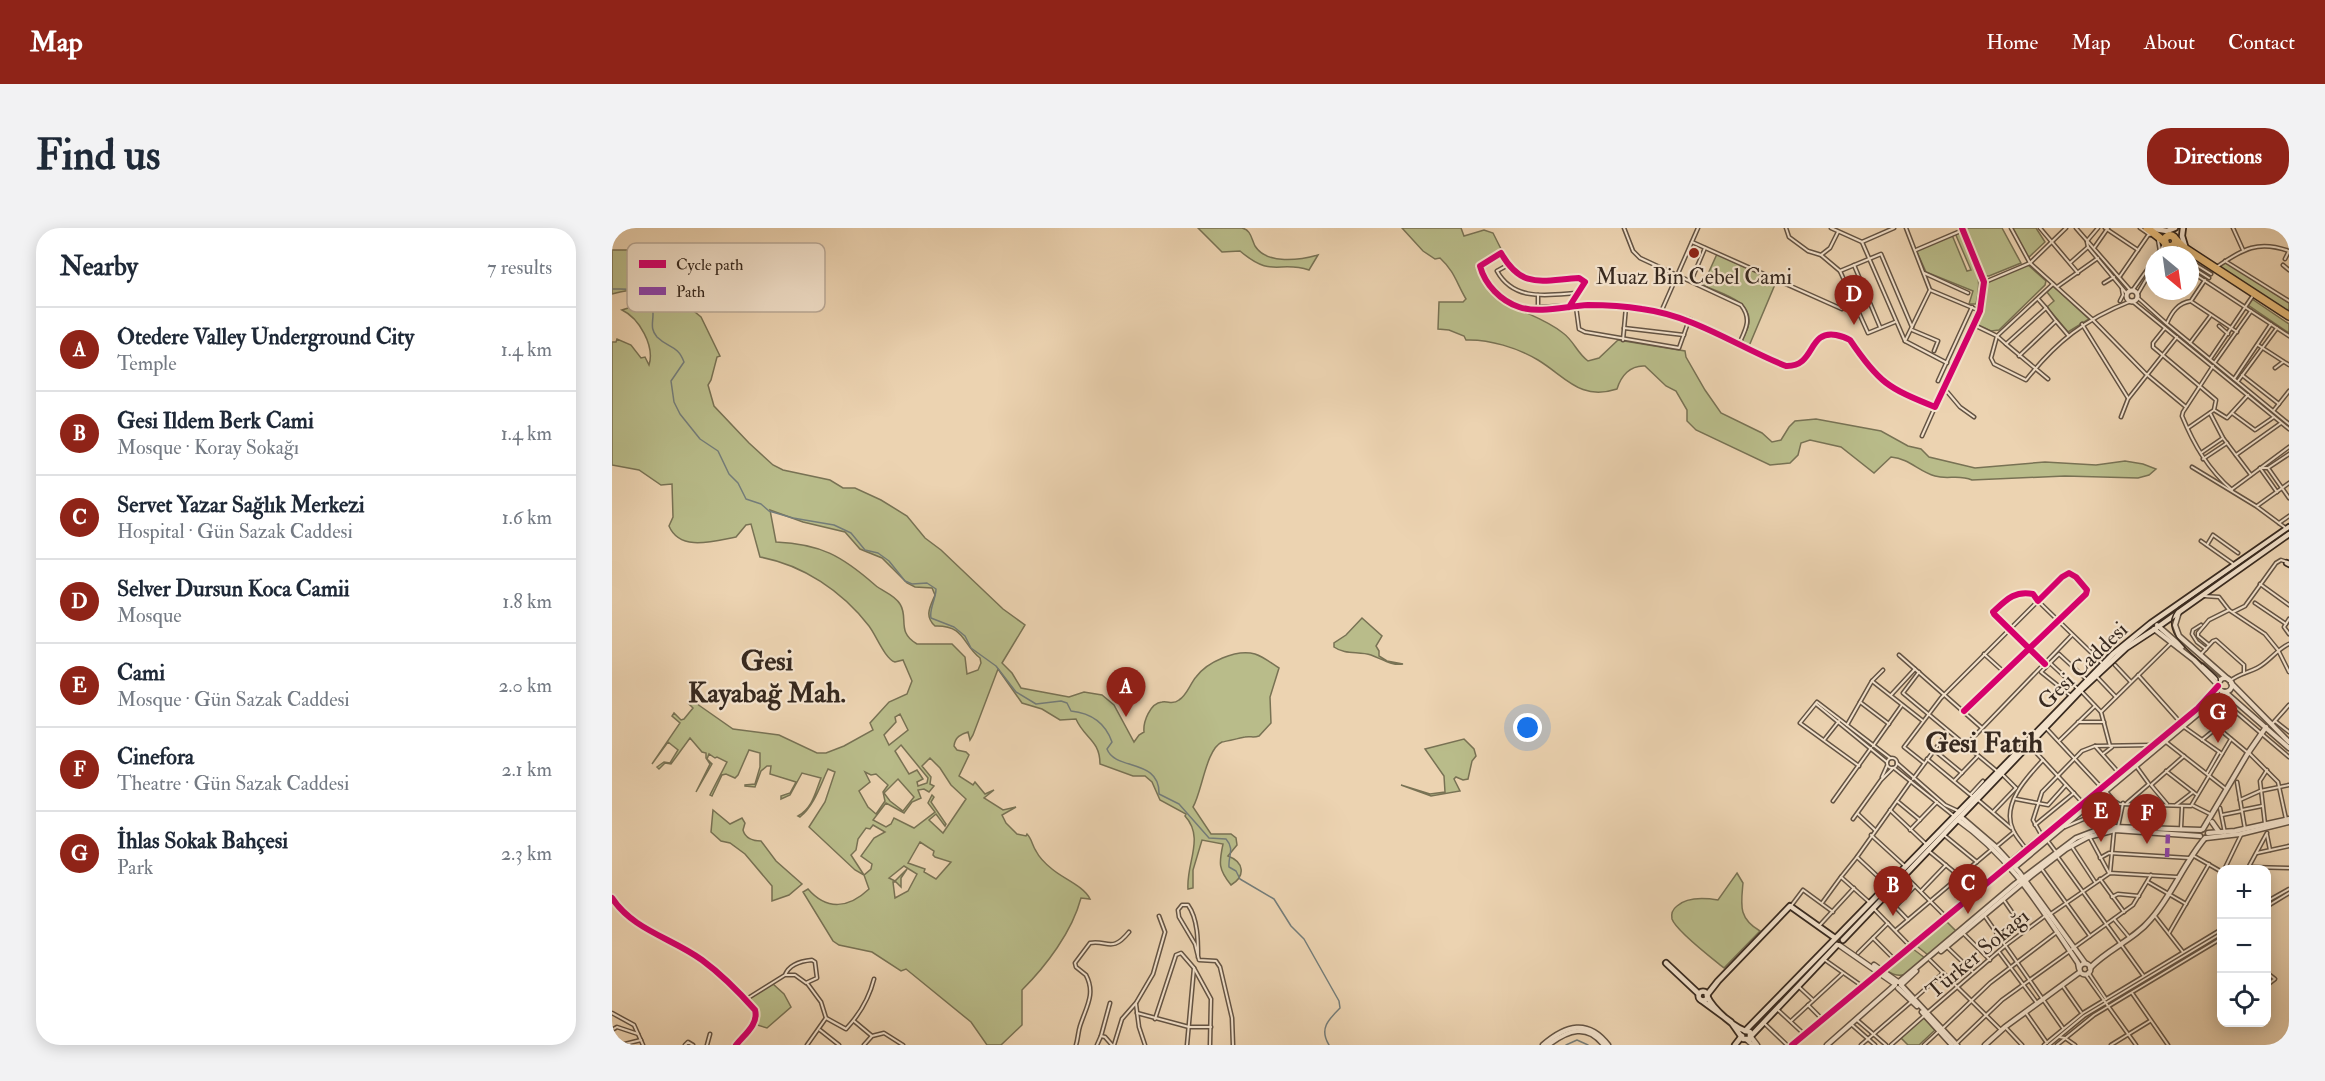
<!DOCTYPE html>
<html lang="en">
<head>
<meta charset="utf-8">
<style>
	body { margin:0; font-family:"IM FELL Double Pica",serif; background:#f2f2f3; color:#1f2937 }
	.controls { position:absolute; right:18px; bottom:18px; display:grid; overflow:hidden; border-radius:12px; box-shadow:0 3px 15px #0003 }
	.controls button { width:54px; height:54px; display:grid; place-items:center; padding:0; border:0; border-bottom:2px solid #e0e1e3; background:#fff; color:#1f2937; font:30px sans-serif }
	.compass { position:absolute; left:1533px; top:18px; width:54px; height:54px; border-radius:50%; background:#fff; box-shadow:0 3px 15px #0003; rotate:151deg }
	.you { position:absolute; left:916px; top:500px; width:21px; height:21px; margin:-15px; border:4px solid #fff; border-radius:50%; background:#1a73e8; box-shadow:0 0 0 9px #1a73e833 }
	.badge { display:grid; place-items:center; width:39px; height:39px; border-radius:50%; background:#8f2418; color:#fff; font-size:20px; font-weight:700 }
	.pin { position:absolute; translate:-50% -50px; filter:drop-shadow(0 2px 3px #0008) }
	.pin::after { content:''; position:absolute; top:32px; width:21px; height:18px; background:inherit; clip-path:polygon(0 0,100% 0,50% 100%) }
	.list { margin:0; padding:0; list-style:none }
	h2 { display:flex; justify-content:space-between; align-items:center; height:78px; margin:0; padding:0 24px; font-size:26px }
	h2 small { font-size:20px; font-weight:400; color:#747a83 }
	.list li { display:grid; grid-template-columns:39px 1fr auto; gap:18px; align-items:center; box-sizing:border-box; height:84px; padding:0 24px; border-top:2px solid #e0e1e3 }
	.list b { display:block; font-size:22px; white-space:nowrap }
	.list p { margin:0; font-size:20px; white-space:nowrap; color:#747a83 }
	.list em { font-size:20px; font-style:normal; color:#747a83 }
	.icon { flex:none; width:33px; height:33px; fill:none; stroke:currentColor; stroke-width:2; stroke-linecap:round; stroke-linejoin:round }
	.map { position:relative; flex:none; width:1677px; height:817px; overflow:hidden; border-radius:24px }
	header { display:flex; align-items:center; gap:36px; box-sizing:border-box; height:84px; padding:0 30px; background:#8f2418; color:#fff }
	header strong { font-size:28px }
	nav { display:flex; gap:33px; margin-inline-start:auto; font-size:21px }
	.intro { display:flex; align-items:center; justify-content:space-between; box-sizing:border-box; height:144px; padding:0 36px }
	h1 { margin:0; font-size:42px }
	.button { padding:15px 27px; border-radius:24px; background:#8f2418; color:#fff; font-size:21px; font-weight:700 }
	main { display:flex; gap:36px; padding:0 36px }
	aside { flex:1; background:#fff; border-radius:24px; box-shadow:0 3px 15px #0003 }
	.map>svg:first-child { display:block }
	.green { fill:#b9bc8a; stroke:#787254; stroke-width:1.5; fill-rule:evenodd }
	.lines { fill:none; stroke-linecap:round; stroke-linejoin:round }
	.stream { stroke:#747d7a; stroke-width:1.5 }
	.minor-casing { stroke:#645444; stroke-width:5 }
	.tertiary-casing { stroke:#645444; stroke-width:7 }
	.secondary-casing { stroke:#37291f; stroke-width:8 }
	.trunk-casing { stroke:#37291f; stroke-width:10 }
	.minor { stroke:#f3e2cc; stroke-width:2 }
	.tertiary { stroke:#f3e2cc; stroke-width:4 }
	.secondary { stroke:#f3e2cc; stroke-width:4.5 }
	.trunk { stroke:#e6ba78; stroke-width:7 }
	.tram { stroke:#37291f; stroke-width:1.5 }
	.quiet { stroke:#8e44ad; stroke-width:4.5; stroke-dasharray:9 4.5; stroke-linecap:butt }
	.cycleway-casing { stroke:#f3e2cc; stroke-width:10 }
	.cycleway { stroke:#d6006c; stroke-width:6 }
	.poi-dot { fill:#8f2418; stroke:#f3e2cc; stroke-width:2 }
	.labels { text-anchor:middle; stroke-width:4.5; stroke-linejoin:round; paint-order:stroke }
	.poi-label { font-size:22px; fill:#37291f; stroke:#f3e2cc }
	.street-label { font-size:22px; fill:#37291f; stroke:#f3e2cc }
	.district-label { font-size:28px; font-weight:bold; fill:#37291f; stroke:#f3e2cc }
	.key { fill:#f3e2cc; stroke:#bbaa98; stroke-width:1.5 }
	.key-label { font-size:16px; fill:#37291f }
</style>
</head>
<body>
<header>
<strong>Map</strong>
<nav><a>Home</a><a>Map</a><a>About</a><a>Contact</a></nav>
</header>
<div class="intro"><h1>Find us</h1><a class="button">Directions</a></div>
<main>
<aside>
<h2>Nearby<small>7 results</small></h2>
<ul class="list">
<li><span class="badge">A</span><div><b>Otedere Valley Underground City</b><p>Temple</p></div><em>1.4 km</em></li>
<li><span class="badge">B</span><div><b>Gesi Ildem Berk Cami</b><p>Mosque · Koray Sokağı</p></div><em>1.4 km</em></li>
<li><span class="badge">C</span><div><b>Servet Yazar Sağlık Merkezi</b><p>Hospital · Gün Sazak Caddesi</p></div><em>1.6 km</em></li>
<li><span class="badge">D</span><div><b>Selver Dursun Koca Camii</b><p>Mosque</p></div><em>1.8 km</em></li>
<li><span class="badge">E</span><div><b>Cami</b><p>Mosque · Gün Sazak Caddesi</p></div><em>2.0 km</em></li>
<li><span class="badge">F</span><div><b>Cinefora</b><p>Theatre · Gün Sazak Caddesi</p></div><em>2.1 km</em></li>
<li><span class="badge">G</span><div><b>İhlas Sokak Bahçesi</b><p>Park</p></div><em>2.3 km</em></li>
</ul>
</aside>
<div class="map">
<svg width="1677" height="817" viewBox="0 0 1677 817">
	<rect width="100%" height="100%" fill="#ecd3b1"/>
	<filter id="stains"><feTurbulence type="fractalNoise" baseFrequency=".00333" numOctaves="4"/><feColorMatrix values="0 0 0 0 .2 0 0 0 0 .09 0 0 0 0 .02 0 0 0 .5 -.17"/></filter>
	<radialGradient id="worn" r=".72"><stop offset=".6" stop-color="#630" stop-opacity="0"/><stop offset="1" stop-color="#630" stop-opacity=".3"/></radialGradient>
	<g class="green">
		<path d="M586,0C600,0 617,0 630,0C639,2 639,10 643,18C655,37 688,32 706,27L697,42C666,32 661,51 628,23L610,24Z"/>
		<path d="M790,0H849L852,8L872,2L881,5L890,23L864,38C880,83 920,80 951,105C962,113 965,125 976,133L987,130L1006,112L1073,123L1074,129L1093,162L1109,185L1150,205L1160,214L1169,212L1177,199L1183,193L1204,191L1269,203L1296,218L1309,221L1317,229L1363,240L1433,234L1484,237L1513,233L1531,236L1544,241L1537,247L1526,250L1453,248L1360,252C1346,246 1336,252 1323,248C1306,243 1298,231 1279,229L1262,245L1229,219L1198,212L1189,215L1186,227L1178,235L1158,237L1084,202L1075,193V182L1064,163L1054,158L1033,138C1018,137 1009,148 1005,161C968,173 954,149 926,132C906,120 877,111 854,112L852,108L837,102L826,101L827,74H851L854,71C844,54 843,44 828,30L823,31L811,23Z"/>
		<polygon points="1352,0 1390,0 1409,35 1377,48 1372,48"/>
		<polygon points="1398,0 1424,0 1433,14 1416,30"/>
		<path d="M1349,4C1361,31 1372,46 1364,76H1357L1361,63L1314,44L1305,24V22L1340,7L1355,43L1359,42L1343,5Z"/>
		<path d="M0,22H22L52,40L61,51L72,75L89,89L108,128L105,129L99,152L96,157L102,178L137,215L161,237L171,242L218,252L231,260H243L269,272L295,288L313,310L329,322L391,381L413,397L390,435L400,445L409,460L457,469L472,464L490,467L502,477L522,514L527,507L532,504C531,494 538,475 550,474C557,473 561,477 567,472C575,467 578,456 584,449C595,434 624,421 643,426C652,429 659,435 667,440L658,469L659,495L647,508C641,510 639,508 633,509C632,509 612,514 610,514C594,521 590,564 581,579L599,606H619L624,610L625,617L616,628C632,634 634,648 619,657C606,641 607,635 611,616L590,612L581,642V660L576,661C574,635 593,610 573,588L574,586L548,572L540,554L533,548H521L488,536C488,512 472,510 464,491L448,492L430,481L410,475L386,441L361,507L358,512L356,504C349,506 343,509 342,518L345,522L354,524L357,527L347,548L361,557L363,554L373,566L382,562L372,570L391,582L404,579L390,587L394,595L405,606L414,608L415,606C420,611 420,617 424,623C427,629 435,637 440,641C450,650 472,658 478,671L469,670C460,704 434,738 410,762V797L389,817H375L359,794L294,741L289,743L260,724L227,717L221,713L191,664L196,661C215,683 237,680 257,661L252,647L243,642L197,599L213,574L223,544L216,541C208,558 202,578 188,589L186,588C201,579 203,565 209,550L190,545L178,567L169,571V568L178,565L184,554L158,546L159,538H155L149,543L143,559L133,558V557L143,556L148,539V525L137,522L126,547L123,550L114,546L110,547L100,568L98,567L115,534L105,529L103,530L97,526L95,531L100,536L84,564L98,536L94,530V525L90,524L78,510L59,536L53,535L47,541L45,539L52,534L58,535L66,522L56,514L40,536L68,495L60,488L62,485L69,492L72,491L81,480L76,475L78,471L121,501L167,507L205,525H214L232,518L261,502L258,495L277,474L295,466L300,453L291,432L283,434C273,431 264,407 257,398C230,363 191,337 148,329L139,296L134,297L124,309C102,313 68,324 57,298L61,289L60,256L49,257L27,242L0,237V114H4L5,111L19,117L29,130L33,129L37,137C43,118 27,90 10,82L42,72C29,58 16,62 0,66ZM158,282L191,294L233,304L248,321L270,330L295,355L303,359L320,360L323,367C318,379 312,388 323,398C353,397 350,416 368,430L369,435L366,442L355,446L353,429L340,416H305C284,404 297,390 288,376C282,366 271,364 263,357C230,328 209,316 164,314ZM288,486L296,502L277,517L272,507L284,494L283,489ZM289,517L316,550L315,555L306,558L305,554L311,551L305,542L297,546L283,523ZM318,530L328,540L339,557L354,571L331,605L317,592L324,586L333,598L334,596L319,574L322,569L320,567L316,575L323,584L302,600L282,590L279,596L274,599L261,592L274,575L292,585L300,574L309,570L306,562L312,561L317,564L322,558L318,556L319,549L310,538ZM253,544L259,547L264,546L276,557L271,564L273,573L264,586L256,579L247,563L258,554ZM286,551L302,569L291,583L278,573L272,565ZM261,597L273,604L262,610L249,628L260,636L259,641L252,647L239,627L244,622L246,611L254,600L258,601ZM308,614L322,623L321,627L323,629L339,634L324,651L312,644L313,641L296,635ZM292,638L305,646L296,663L283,670L281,654H284L289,659V650L295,641L283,653L277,650Z"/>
		<path d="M1105,26L1164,54L1137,118L1130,112C1132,107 1137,100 1137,94C1139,72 1107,65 1091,57Z"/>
		<polygon points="1614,34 1677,75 1677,85 1607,38"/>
		<polygon points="1416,37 1434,53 1433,57 1387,102 1379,103 1362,95 1368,81 1374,53"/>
		<polygon points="1441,58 1477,91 1456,104 1435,79 1442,73 1435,64"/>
		<polygon points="1640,71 1677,96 1677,105 1636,77"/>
		<path d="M750,390L770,408L764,418L767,423V428L775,433L791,436C780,438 770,431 759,427C747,423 733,427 722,419V415L734,407Z"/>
		<polygon points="852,511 862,521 864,528 860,533 856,551 851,552 844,549 842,551 848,563 819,568 789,557 818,566 833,564 832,548 813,521"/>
		<path d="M101,582L118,596L130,590L133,595L131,602C133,610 141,613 149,613L164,633L190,656L177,667L160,673V658L133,626L118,615L109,613L99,604Z"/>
		<path d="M1125,645L1131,655C1129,677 1126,690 1148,703L1112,740C1101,731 1064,703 1060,691C1059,686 1061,681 1065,678C1075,669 1094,670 1106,672Z"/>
		<polygon points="1335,694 1344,703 1316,727 1305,718"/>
		<path d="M1301,721L1313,730C1300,742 1293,754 1275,743Z"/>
		<polygon points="161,756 172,766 179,779 155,800 142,796 145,785 136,770"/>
		<polygon points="1311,789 1323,802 1307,817 1296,817 1288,809"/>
	</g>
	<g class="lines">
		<g class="stream">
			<path d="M0,61C21,61 41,58 41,86C41,95 38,101 45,109C56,120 66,117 72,134L59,153L62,174L68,186L88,211L106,223L117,246L126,255L134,271L149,276L157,283L181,290L222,297L239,305L253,322L266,325L277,333L293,353L300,356L315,355L324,361C324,371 317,381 319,390L342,399L353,408L359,420L384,438L404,464L424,476L449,473L455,475L459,483C478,485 493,494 500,514L495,521C503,543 548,530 547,566L567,576L597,610L614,611C623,621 616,628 617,639L624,643L628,651L662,671L679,698L692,711L727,773L728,780C716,792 707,801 717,817"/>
			<polyline points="954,817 965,812 976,817"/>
		</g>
		<defs>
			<g id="minor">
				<path d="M1012,0L1021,23L1028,30L1129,77C1140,91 1134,101 1127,116"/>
				<polyline points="1174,0 1177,9 1196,23 1209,27 1228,43 1256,105 1283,94"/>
				<polyline points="1219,0 1250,14 1282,0"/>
				<polyline points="1399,0 1418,35 1480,91 1533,145 1574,179"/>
				<polyline points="1428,0 1466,45"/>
				<polyline points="1464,0 1519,63"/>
				<polyline points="1493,0 1526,22"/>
				<polyline points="1528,0 1538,7"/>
				<polyline points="1621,0 1631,22"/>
				<polyline points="1546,12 1548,23"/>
				<polyline points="1475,13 1486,0"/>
				<polyline points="1080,14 1230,81 1242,76"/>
				<polyline points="1250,14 1293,113 1335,135"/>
				<polyline points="1475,14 1476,19 1515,66"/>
				<polyline points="1482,20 1496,0"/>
				<polyline points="1304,22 1351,2"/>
				<polyline points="1551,25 1556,18"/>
				<polyline points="1209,27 1218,20 1226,4"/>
				<polyline points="1545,27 1553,15"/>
				<path d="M1550,27C1558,21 1563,21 1572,24L1571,27"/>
				<polyline points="1673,31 1677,23"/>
				<polyline points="1578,33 1599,46"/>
				<polyline points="1613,33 1677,73"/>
				<polyline points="1458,35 1476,19"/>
				<path d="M896,37L885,43C902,74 936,67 965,65"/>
				<polyline points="1242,37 1268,99"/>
				<polyline points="1671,37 1677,42"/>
				<path d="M868,38L889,25C910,62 930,52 967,50L973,54L958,77"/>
				<polyline points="1578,38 1597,50"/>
				<path d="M1606,38C1631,21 1646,12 1677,23"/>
				<polyline points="1228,43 1269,26 1300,99"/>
				<polyline points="1578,43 1677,108"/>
				<polyline points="1312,45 1356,65"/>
				<polyline points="1508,48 1537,6"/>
				<polyline points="1079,53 1093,20"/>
				<polyline points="1373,54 1418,35 1454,0"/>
				<polyline points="1492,55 1502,49"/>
				<polyline points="1445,59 1486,30"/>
				<polyline points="1318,62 1368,83"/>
				<polyline points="1520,63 1542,32"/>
				<polyline points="926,67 926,80"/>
				<polyline points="1525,67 1542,38"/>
				<polyline points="1525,69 1555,96 1677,196"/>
				<path d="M1426,71L1434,80L1394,116L1385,108L1379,130L1382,136L1414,152C1444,114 1473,91 1519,73"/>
				<polyline points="1508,73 1511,67 1510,61"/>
				<polyline points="1520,73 1677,201"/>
				<polyline points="1580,74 1625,104"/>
				<polyline points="964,79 967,101 973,104 1067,120 1077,92"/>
				<polyline points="1049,84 1086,0"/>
				<polyline points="1444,93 1456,107"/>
				<path d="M1555,95C1560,84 1566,75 1579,73L1593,52"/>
				<polyline points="1470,96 1516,170"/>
				<polyline points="1362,97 1385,108 1441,56"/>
				<polyline points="1607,98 1616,106"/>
				<polyline points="1012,100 1072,107"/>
				<polyline points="1553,100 1541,115 1541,119 1604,172 1602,182 1576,200"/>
				<polyline points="1300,102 1326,113 1322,123"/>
				<polyline points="1011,112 1014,79"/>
				<polyline points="1293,113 1318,62 1294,0"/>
				<polyline points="1578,115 1599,87"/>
				<polyline points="1394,116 1436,151"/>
				<polyline points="1646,117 1677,137"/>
				<polyline points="1407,128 1444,93 1434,80"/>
				<polyline points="1598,131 1640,69"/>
				<polyline points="1603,134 1639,83"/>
				<path d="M1601,138L1571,184L1570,188C1582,217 1596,241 1620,262"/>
				<polyline points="1663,140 1671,134"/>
				<polyline points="1630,147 1667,176"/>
				<polyline points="1622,151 1659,96"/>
				<polyline points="1326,153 1360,79"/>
				<polyline points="1626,153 1665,100"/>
				<polyline points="1332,160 1348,179 1362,189"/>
				<polyline points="1602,182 1615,190 1636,167"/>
				<polyline points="1662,182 1677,163"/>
				<polyline points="1598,185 1611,210 1639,247"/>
				<polyline points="1620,185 1643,202 1662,189"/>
				<polyline points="1509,189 1516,171 1565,109"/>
				<polyline points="1310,208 1323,179"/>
				<polyline points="1589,225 1611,210"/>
				<polyline points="1624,227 1669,195"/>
				<polyline points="1591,231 1615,215"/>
				<polyline points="1580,239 1644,278 1675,301"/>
				<polyline points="1648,240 1656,240 1677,226"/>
				<polyline points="1648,240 1665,264"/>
				<polyline points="1656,240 1677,270"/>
				<polyline points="1619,262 1677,219"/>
				<polyline points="1645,278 1677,255"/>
				<polyline points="1667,295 1677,288"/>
				<polyline points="1589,313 1623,337"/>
				<polyline points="1595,317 1601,307 1626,325"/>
				<polyline points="1648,356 1677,377"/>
				<polyline points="1592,368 1607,369 1617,382 1653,406 1666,422 1677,444"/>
				<polyline points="1643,375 1674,396"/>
				<polyline points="1621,384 1633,378 1664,335 1669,332 1675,334"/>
				<polyline points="1677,391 1672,399 1677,406"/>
				<polyline points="1589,397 1581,402 1580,406 1585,414 1594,421"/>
				<polyline points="1597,417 1586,408 1586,405 1597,392 1617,382"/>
				<polyline points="1372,426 1392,444"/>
				<polyline points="1589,426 1601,413 1604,412 1632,437 1632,445"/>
				<polyline points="1287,427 1370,500"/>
				<polyline points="1438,435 1466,461"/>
				<polyline points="1503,437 1519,454"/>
				<polyline points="1307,444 1291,465 1386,544"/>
				<polyline points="1526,447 1568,494"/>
				<polyline points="1484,448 1504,469"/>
				<polyline points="1260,453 1311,493"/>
				<path d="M1618,453C1626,446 1635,445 1645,440C1657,434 1664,422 1677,416"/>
				<polyline points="1469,463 1489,484 1560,414"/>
				<polyline points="1279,467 1303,441"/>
				<polyline points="1459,468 1429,444 1447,426 1475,452"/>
				<polyline points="1248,474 1277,496"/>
				<polyline points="1204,476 1275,534"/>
				<path d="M1352,483L1474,366L1475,362L1464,349L1457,345L1450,349L1426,373L1421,366C1403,362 1394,372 1381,384L1382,386L1433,436"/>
				<polyline points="1489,484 1498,518"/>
				<polyline points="1663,493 1677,504"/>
				<polyline points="1466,494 1492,494"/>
				<polyline points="1661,495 1677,477"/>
				<polyline points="1235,497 1260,453 1271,442"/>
				<polyline points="1433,499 1489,559"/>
				<polyline points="1572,499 1610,526"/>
				<polyline points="1606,500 1636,525"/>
				<polyline points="1212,512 1227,493"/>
				<polyline points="1590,512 1624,484 1677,529"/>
				<polyline points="1447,513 1483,478"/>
				<polyline points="1554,514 1614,561"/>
				<polyline points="1417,517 1470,574"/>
				<polyline points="1261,518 1290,477"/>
				<polyline points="1353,518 1460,407"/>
				<polyline points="1483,518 1507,545"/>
				<polyline points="1322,522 1350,545"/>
				<polyline points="1636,524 1666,554 1674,591"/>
				<polyline points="1491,526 1500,519"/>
				<circle cx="1280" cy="535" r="5"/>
				<polyline points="1315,531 1361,569"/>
				<polyline points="1285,535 1333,577 1346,583"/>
				<polyline points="1312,535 1292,519 1329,470 1426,373 1491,436"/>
				<polyline points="1247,538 1188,495 1205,474 1278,530"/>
				<polyline points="1282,540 1342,588"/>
				<polyline points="1554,543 1585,567"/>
				<polyline points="1595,545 1607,524"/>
				<polyline points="1391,547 1404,560"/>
				<polyline points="1270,549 1275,538"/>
				<polyline points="1301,551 1335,505"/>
				<polyline points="1342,553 1366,528"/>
				<polyline points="1625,554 1633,601"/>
				<polyline points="1494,563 1502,573 1507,576 1579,578 1619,511"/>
				<polyline points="1359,566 1371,553"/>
				<polyline points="1485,570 1496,584 1500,599"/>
				<polyline points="1365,571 1399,600"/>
				<polyline points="1404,571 1436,577 1454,557"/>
				<polyline points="1628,572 1648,563 1677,557"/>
				<polyline points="1221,573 1259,520"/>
				<polyline points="1285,573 1308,592"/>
				<polyline points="1515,575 1537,556 1524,538"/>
				<polyline points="1555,576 1539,557 1572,528"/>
				<polyline points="1564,577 1581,564"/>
				<polyline points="1580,577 1598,586"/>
				<polyline points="1476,580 1483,591 1485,602"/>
				<polyline points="1608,580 1613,605"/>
				<polyline points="1278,582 1315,617"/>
				<polyline points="1630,582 1650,578"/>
				<polyline points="1381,584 1404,560"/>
				<polyline points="1246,586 1263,602"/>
				<polyline points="1610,587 1630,583"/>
				<polyline points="1241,591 1269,552 1281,540"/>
				<polyline points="1653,596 1648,553 1655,542"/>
				<polyline points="1423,597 1462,565"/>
				<polyline points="1453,599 1481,587"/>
				<polyline points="1506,599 1511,575"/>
				<polyline points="1569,600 1570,579"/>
				<polyline points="1298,602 1325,574"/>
				<polyline points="1259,607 1294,639"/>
				<polyline points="1332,607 1365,634"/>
				<polyline points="1655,607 1658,622"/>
				<polyline points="1430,608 1421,592 1430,564 1470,523 1483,518 1540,517"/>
				<polyline points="1477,608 1497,645"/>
				<polyline points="1435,612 1444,624"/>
				<polyline points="1384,619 1402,604"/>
				<polyline points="1460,619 1483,654"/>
				<path d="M1414,621C1410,615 1404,609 1401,602C1389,576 1415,549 1431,532"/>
				<polyline points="1318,624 1364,662"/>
				<polyline points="1645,625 1677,618"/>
				<polyline points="1445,628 1531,747"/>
				<polyline points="1582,628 1610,644"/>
				<polyline points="1245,629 1229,649 1257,674"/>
				<polyline points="1488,630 1497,625 1577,630"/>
				<polyline points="1638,639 1677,640"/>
				<polyline points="1429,640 1478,708"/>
				<polyline points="1612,642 1629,607"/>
				<polyline points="1635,642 1655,605"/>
				<polyline points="1498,645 1502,603"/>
				<polyline points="1293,648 1333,688"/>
				<polyline points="1488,651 1512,684"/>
				<polyline points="1536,654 1574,676"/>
				<polyline points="1276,658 1245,629 1299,553"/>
				<polyline points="1309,663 1334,637"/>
				<polyline points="1273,668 1296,692"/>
				<polyline points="1500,669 1506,666 1527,668"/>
				<path d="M0,670C21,702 60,710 90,732C109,746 127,764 143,782C147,796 132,807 124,817"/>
				<polyline points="1391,671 1413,703"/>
				<polyline points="1654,674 1677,661"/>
				<polyline points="1210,675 1229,649"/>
				<polyline points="1179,678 1191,662 1221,684"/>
				<polyline points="1283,679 1303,658"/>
				<polyline points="1654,679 1677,665"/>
				<polyline points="1262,681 1298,718"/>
				<polyline points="1372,687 1451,800"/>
				<polyline points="1437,687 1498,645 1565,649"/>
				<polyline points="1543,688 1571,724"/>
				<polyline points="1502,691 1517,709"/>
				<polyline points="1207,698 1242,660"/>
				<polyline points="1284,702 1379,622"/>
				<polyline points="1557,705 1597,636"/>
				<polyline points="1352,706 1378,732"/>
				<polyline points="1261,710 1282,731"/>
				<polyline points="1335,719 1361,744"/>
				<polyline points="1460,721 1521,677 1539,647"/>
				<polyline points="1387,724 1425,775"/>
				<polyline points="1246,725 1276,695"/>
				<path d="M586,729C586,713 586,691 576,677H570L566,682L567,689L583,716L587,732L604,733L608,739L620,790L621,817"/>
				<polyline points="1213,732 1250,758"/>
				<polyline points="1318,732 1389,802"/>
				<polyline points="1269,742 1394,638"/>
				<polyline points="1476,744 1494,771"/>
				<polyline points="1654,744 1663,751 1654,758"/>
				<polyline points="1473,746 1524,817"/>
				<polyline points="1450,757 1469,784"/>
				<polyline points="1186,758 1201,772"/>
				<polyline points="1520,765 1556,817"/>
				<polyline points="1302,771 1331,745"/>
				<path d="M133,772L173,747H183L194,755L205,750L203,734L200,732C189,733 177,737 173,747"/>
				<polyline points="524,776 527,799 533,817"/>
				<polyline points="1196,777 1211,792"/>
				<polyline points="1166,782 1193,807"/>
				<polyline points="0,785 22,797 31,817"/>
				<polyline points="525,785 577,799 599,799"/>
				<polyline points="1315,785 1394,717 1433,688"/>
				<polyline points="1414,785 1435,815"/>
				<path d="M214,790L234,801C248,786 257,771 262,751"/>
				<polyline points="543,791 564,727 569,725 582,740 599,771 598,817"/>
				<polyline points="1245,792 1274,817"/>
				<polyline points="242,793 260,808"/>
				<polyline points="1179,793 1231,745"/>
				<polyline points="1153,796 1175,817"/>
				<polyline points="1239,796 1263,817"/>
				<polyline points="1394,800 1410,817"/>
				<polyline points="1330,801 1378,755 1445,704"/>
				<polyline points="0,802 5,799 26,806"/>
				<polyline points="208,802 227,817"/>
				<polyline points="0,808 4,811 6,817"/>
				<polyline points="489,808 498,775"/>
				<polyline points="1447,809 1453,810 1463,817"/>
				<polyline points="1344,816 1390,772 1458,723"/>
				<polyline points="9,817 29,812"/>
				<polyline points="73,817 76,814 81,817"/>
				<polyline points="95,817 98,806"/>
				<polyline points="195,817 214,790 209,774 195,755"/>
				<polyline points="252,817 260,808 272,805 291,817"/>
				<path d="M464,817C466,811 466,804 468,798C474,779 484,766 474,747L464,739L463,735L478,715C496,712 500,725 517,704"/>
				<polyline points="485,817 489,808 493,809 500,817"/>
				<polyline points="502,817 510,791 524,775 541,746 553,704 547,688"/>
				<polyline points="575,817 582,740"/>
				<polyline points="1180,817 1265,745"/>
				<polyline points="1249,817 1300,773"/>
				<polyline points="1279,817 1313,787"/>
				<polyline points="1312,817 1327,803"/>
				<polyline points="1432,817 1471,785 1610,701"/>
				<polyline points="1437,817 1472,788 1610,705"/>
				<polyline points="1445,817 1482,787 1610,710"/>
				<polyline points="1499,817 1538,793"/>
			</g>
			<g id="tertiary">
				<path d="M868,38C873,60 891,73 910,81L979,77L1009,78L1057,86L1077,92L1174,138C1204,139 1195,102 1224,107C1229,108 1233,109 1238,112C1267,155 1276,160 1323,179L1362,96L1368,83L1372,54L1350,0"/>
				<circle cx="1520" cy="68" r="5.5"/>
				<polyline points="1567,384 1563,397 1567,408 1617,452"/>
				<polyline points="1545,397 1570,419"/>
				<polyline points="1542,401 1582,432 1606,457"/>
				<polyline points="1591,438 1608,453"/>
				<circle cx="1613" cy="457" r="7"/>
				<polyline points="1619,455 1677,514"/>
				<polyline points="1613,464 1677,520"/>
				<polyline points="1349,589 1384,619 1407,644 1473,735"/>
				<path d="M1346,592C1399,629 1430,682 1466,735L1467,740"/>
				<polyline points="1600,594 1607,604"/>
				<polyline points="1591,601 1636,525 1654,499"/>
				<polyline points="1596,605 1623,603 1677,591"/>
				<polyline points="1594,610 1628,606 1677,594"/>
				<polyline points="1396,636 1586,480 1606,458"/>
				<polyline points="1403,639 1612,464"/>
				<polyline points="1227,717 1283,756"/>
				<polyline points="1329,723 1419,648 1454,621 1476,609 1503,602 1588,608"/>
				<circle cx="1473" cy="741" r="5.5"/>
				<polyline points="1262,737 1286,754"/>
				<path d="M1478,740C1496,721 1523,711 1539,691C1560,667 1572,635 1593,610"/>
				<polyline points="1287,754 1403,656 1464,610 1485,602 1501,599 1589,602"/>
				<polyline points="1289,757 1304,743"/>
				<polyline points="1289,757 1345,817"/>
				<polyline points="1286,760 1305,778"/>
				<polyline points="1310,784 1340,817"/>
				<polyline points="1139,809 1145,817"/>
				<polyline points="1135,812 1141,817"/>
				<path d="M931,817C954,797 976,791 996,817"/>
				<path d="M936,817C956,802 975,795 992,817"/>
				<polyline points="1215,817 1283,757"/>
				<polyline points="1373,817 1393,799 1468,744"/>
			</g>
			<g id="secondary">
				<polyline points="1571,0 1570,8 1573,18"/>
				<polyline points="1543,1 1555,3 1563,0"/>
				<polyline points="1675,335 1677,336"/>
				<polyline points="1231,712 1471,460 1514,420 1543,401 1677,306"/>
				<polyline points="1054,735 1087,766"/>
				<circle cx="1091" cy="768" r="4.5"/>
				<polyline points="1095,767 1106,753 1178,678 1223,710"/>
				<path d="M1089,772L1119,794L1131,811H1138V804C1124,802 1101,781 1095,768"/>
				<polyline points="1133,803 1501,426 1539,395 1677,299"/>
				<polyline points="1139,808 1225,717"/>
				<polyline points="1123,817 1130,808"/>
			</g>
			<g id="trunk">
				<polyline points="1535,0 1553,14"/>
				<circle cx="1558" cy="13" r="5.5"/>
				<polyline points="1564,12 1571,19 1677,88"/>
			</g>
		</defs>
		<use href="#minor" class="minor-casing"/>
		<use href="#tertiary" class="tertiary-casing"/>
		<use href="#secondary" class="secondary-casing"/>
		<use href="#trunk" class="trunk-casing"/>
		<use href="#minor" class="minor"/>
		<use href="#tertiary" class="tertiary"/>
		<use href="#secondary" class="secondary"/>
		<use href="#trunk" class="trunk"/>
		<path class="tram" d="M1185,817L1602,469L1607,459L1606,450C1590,431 1541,405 1567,379L1677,302"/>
		<polyline class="quiet" points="1555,629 1556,605"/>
		<defs>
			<g id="cycleway">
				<path d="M957,79L973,54L967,50C930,52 910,62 889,25L868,38C873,57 889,73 907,79C927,86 955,78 976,77C994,77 1012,78 1030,81C1083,88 1126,119 1174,138C1204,139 1195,102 1224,107C1229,108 1233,109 1238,112C1267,155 1276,160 1323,179L1362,96L1368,83L1372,54L1350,0"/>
				<path d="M1352,483L1474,366L1475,362L1464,349L1457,345L1450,349L1426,373L1421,366C1403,362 1394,372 1381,384L1382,386L1433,436"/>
				<path d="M0,670C21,702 60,710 90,732C109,746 127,764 143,782C147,796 132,807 124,817"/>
				<polyline points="1180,817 1586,480 1606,458"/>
			</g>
		</defs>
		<use href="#cycleway" class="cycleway-casing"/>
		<use href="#cycleway" class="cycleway"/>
	</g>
	<circle class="poi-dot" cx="1082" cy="25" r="6"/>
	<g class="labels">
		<g class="poi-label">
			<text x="1082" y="56">Muaz Bin Cebel Cami</text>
		</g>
		<g class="street-label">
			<text transform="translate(1470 437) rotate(-44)" y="8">Gesi Caddesi</text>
			<text transform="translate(1365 725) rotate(-40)" y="8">Türker Sokağı</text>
		</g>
		<g class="district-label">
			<text x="155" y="442">Gesi<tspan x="155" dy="32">Kayabağ Mah.</tspan></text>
			<text x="1372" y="524">Gesi Fatih</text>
		</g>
	</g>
	<rect x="15" y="15" width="198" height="69" rx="9" class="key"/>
	<rect x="27" y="32" width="27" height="8" fill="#d6006c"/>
	<rect x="27" y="59" width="27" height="8" fill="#8e44ad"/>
	<g class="key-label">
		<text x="64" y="42">Cycle path</text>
		<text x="64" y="69">Path</text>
	</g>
	<rect width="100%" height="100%" filter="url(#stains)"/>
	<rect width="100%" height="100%" fill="url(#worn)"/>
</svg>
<div class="controls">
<button>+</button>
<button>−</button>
<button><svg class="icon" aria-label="locate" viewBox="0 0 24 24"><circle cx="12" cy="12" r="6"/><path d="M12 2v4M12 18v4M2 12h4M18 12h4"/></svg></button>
</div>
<svg class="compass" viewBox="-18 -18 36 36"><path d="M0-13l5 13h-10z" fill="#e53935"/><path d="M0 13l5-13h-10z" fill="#747a83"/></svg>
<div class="you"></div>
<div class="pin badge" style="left:514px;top:489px">A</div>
<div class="pin badge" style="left:1281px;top:688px">B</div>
<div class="pin badge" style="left:1356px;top:686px">C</div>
<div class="pin badge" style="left:1242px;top:97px">D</div>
<div class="pin badge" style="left:1489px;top:614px">E</div>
<div class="pin badge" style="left:1535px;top:616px">F</div>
<div class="pin badge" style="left:1606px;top:515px">G</div>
</div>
</main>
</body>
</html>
